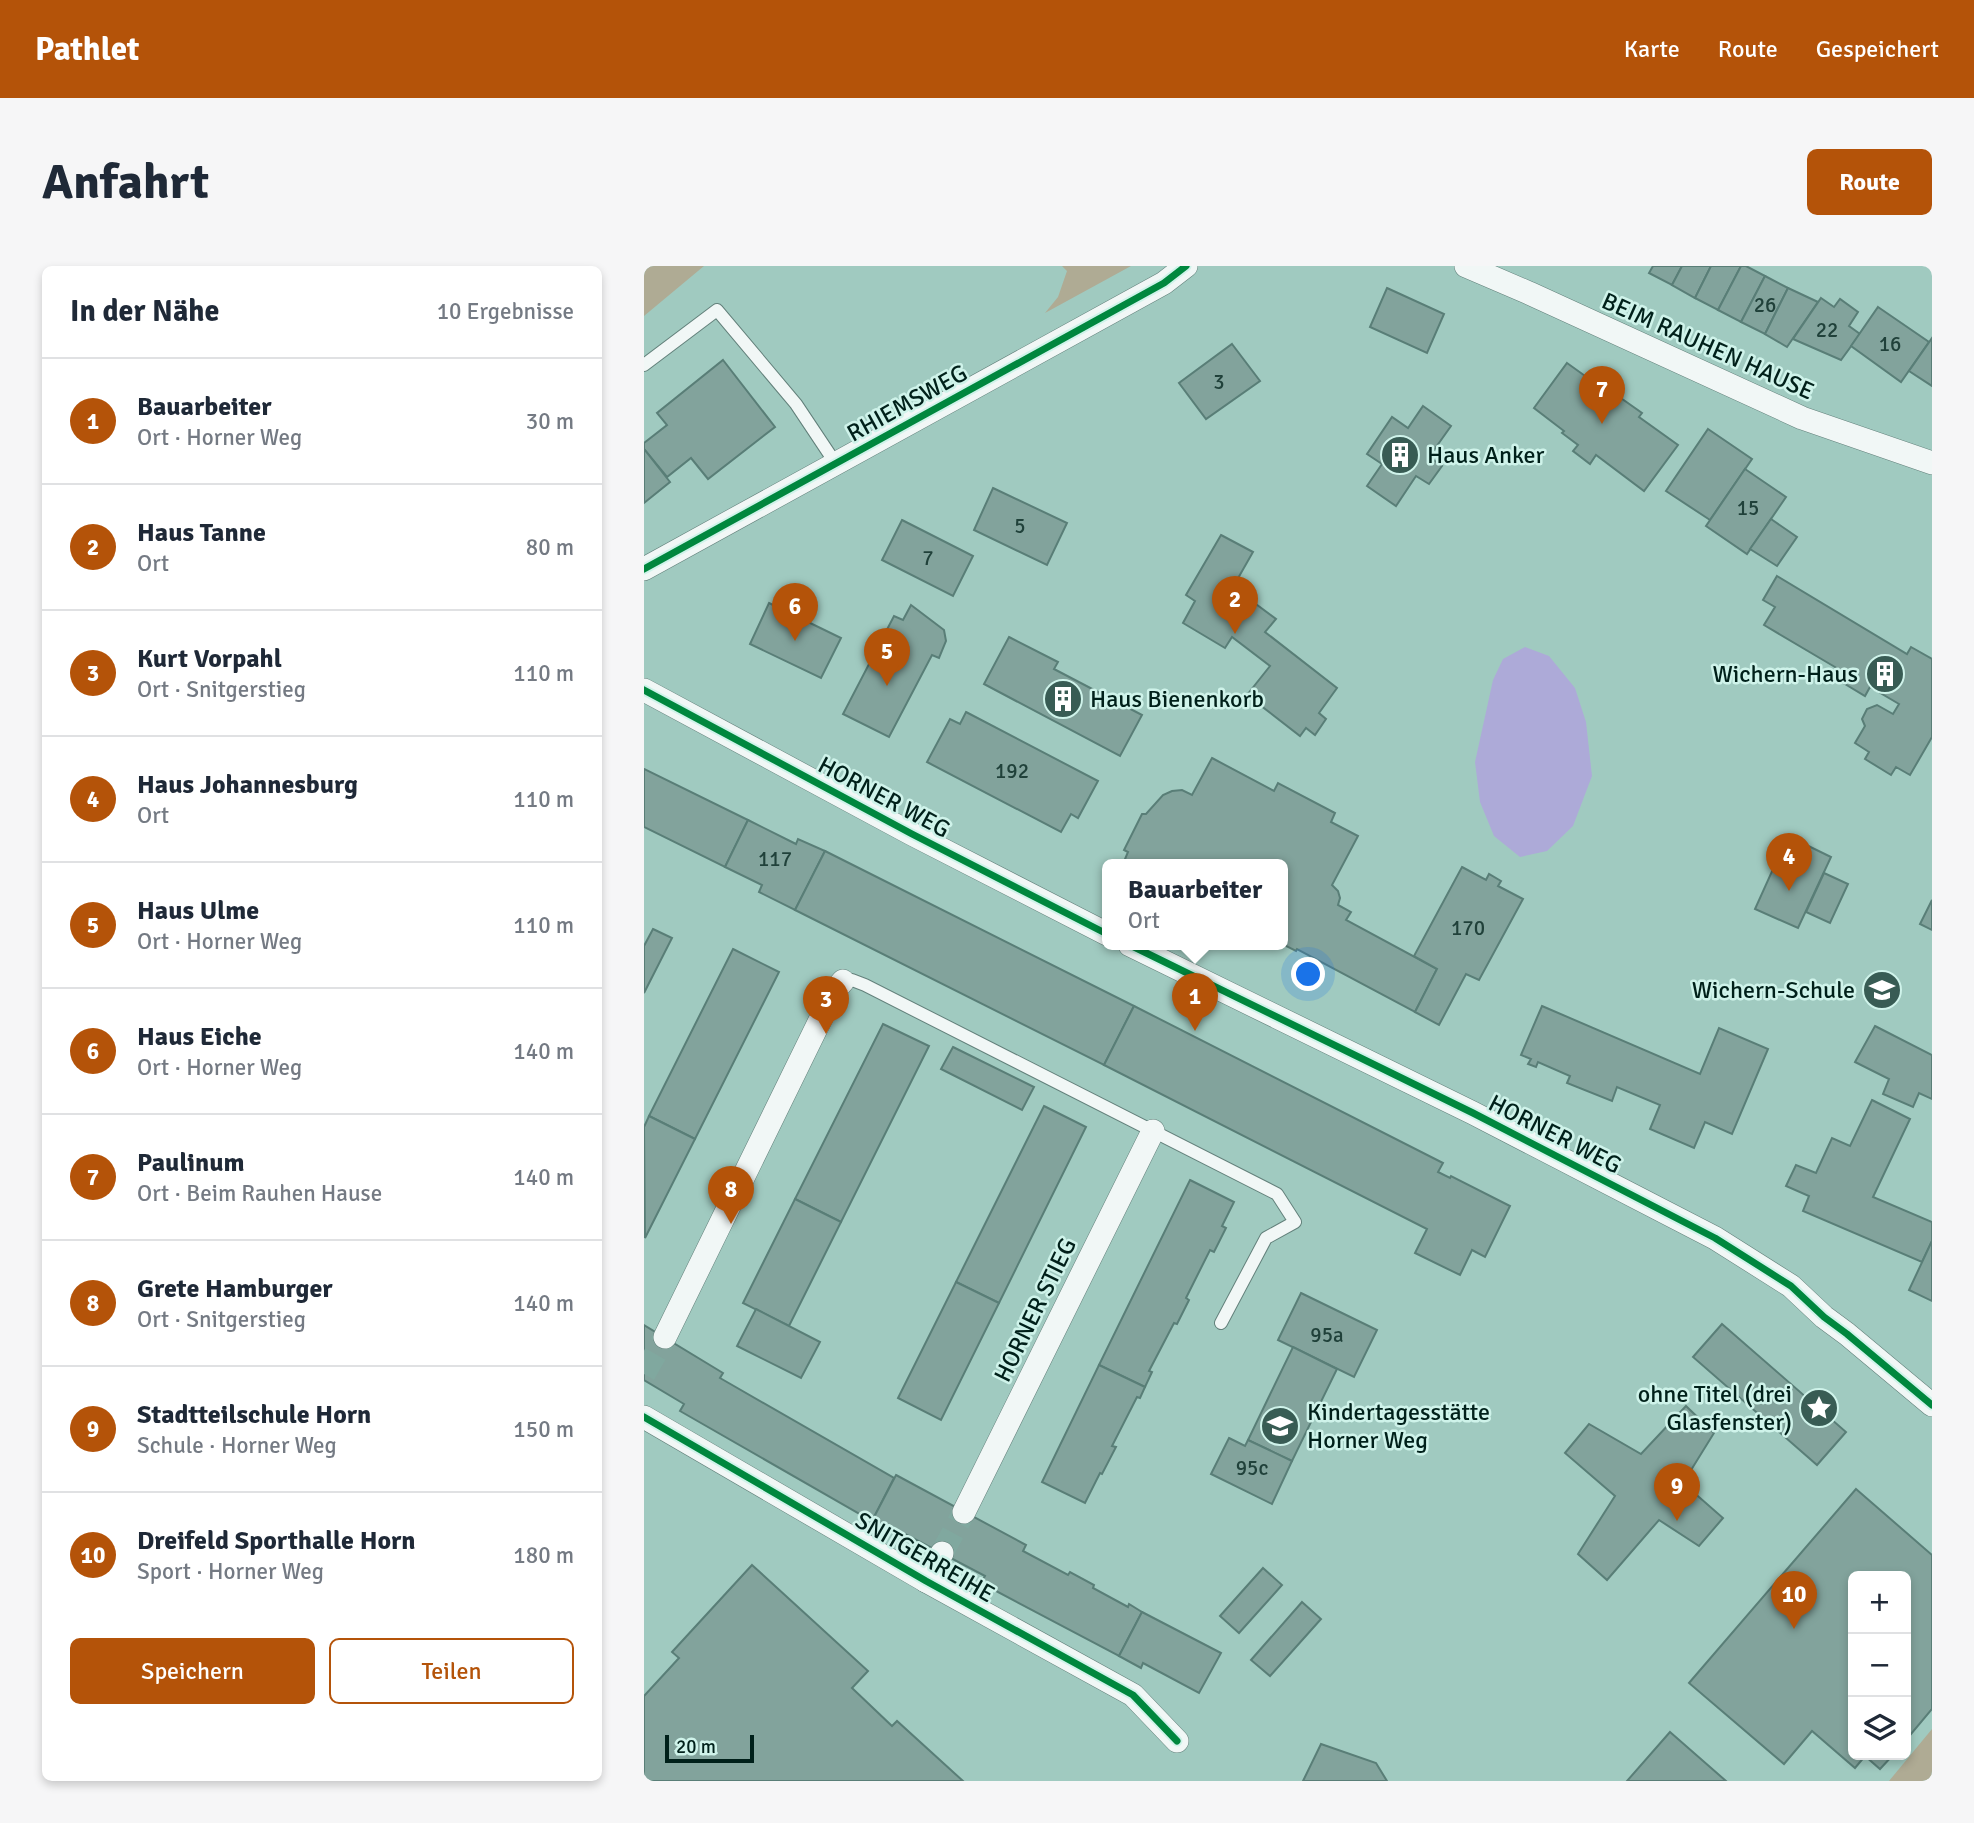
<!DOCTYPE html>
<html lang="de">
<head>
<meta charset="utf-8">
<style>
	body { margin:0; font-family:Signika,sans-serif; background:#f6f6f7; color:#1f2937 }
	.controls { position:absolute; right:21px; bottom:21px; display:grid; overflow:hidden; border-radius:10px; box-shadow:0 4px 10px #0003 }
	.controls button { width:63px; height:63px; display:grid; place-items:center; padding:0; border:0; border-bottom:2px solid #e0e1e3; background:#fff; color:#1f2937; font:35px sans-serif }
	.scale { position:absolute; left:21px; bottom:18px; width:89px; box-sizing:border-box; padding-left:7px; border:4px solid #00201a; border-top:0; font-size:19px; line-height:24px; white-space:nowrap; color:#00201a; -webkit-text-stroke:5px #cff3ea; paint-order:stroke }
	.you { position:absolute; left:665px; top:709px; width:24px; height:24px; margin:-18px; border:5px solid #fff; border-radius:50%; background:#1a73e8; box-shadow:0 0 0 10px #1a73e833 }
	.badge { display:grid; place-items:center; width:46px; height:46px; border-radius:50%; background:#b45309; color:#fff; font-size:23px; font-weight:700 }
	.pin { position:absolute; translate:-50% -58px; filter:drop-shadow(0 2px 4px #0008) }
	.pin::after { content:''; position:absolute; top:37px; width:24px; height:21px; background:inherit; clip-path:polygon(0 0,100% 0,50% 100%) }
	.popup { position:absolute; left:458px; top:593px; width:186px; height:91px; box-sizing:border-box; display:grid; place-content:center; border-radius:10px; background:#fff; filter:drop-shadow(0 2px 5px #0005); font-size:23px; white-space:nowrap; color:#747a83 }
	.popup b { font-size:26px; color:#1f2937 }
	.popup::after { content:''; position:absolute; left:50%; top:100%; margin-left:-14px; border:14px solid transparent; border-top-color:#fff }
	.list { margin:0; padding:0; list-style:none }
	h2 { display:flex; justify-content:space-between; align-items:center; height:91px; margin:0; padding:0 28px; font-size:30px }
	h2 small { font-size:23px; font-weight:400; color:#747a83 }
	.list li { display:grid; grid-template-columns:46px 1fr auto; gap:21px; align-items:center; box-sizing:border-box; height:126px; padding:0 28px; border-top:2px solid #e0e1e3 }
	.list b { display:block; font-size:26px; white-space:nowrap }
	.list p { margin:0; font-size:23px; white-space:nowrap; color:#747a83 }
	.list em { font-size:23px; font-style:normal; color:#747a83 }
	.actions { display:flex; gap:14px; padding:21px 28px }
	.actions a { flex:1; padding:16px 0; border:2px solid #b45309; border-radius:10px; text-align:center; font-size:24px; color:#b45309 }
	.actions .main { background:#b45309; color:#fff }
	.icon { flex:none; width:38px; height:38px; fill:none; stroke:currentColor; stroke-width:2; stroke-linecap:round; stroke-linejoin:round }
	.map { position:relative; flex:none; width:1288px; height:1515px; overflow:hidden; border-radius:10px }
	header { display:flex; align-items:center; gap:42px; box-sizing:border-box; height:98px; padding:0 35px; background:#b45309; color:#fff }
	header strong { font-size:33px }
	nav { display:flex; gap:38px; margin-inline-start:auto; font-size:24px }
	.intro { display:flex; align-items:center; justify-content:space-between; box-sizing:border-box; height:168px; padding:0 42px }
	h1 { margin:0; font-size:49px }
	.button { padding:18px 32px; border-radius:10px; background:#b45309; color:#fff; font-size:24px; font-weight:700 }
	main { display:flex; gap:42px; padding:0 42px }
	aside { flex:1; background:#fff; border-radius:10px; box-shadow:0 4px 10px #0003 }
	.map>svg:first-child { display:block }
	.green { fill:#afab94 }
	.water { fill:#adaad8 }
	.building { fill:#82a39c; stroke:#597e77; stroke-width:2 }
	.lines { fill:none; stroke-linecap:round; stroke-linejoin:round }
	.street-tunnel { stroke:#80a89f; stroke-width:23; stroke-dasharray:23 11; stroke-linecap:butt }
	.lane-casing { stroke:#63817b; stroke-width:14 }
	.street-casing { stroke:#63817b; stroke-width:24 }
	.lane { stroke:#f1f7f6; stroke-width:12 }
	.street { stroke:#f1f7f6; stroke-width:23 }
	.cycleway-casing { stroke:#cff3ea; stroke-width:11 }
	.cycleway { stroke:#00873e; stroke-width:7 }
	.labels { text-anchor:middle; stroke-width:5; stroke-linejoin:round; paint-order:stroke }
	.number-label { font-size:21px; fill:#20413a }
	.street-label { font-size:24px; fill:#00201a; stroke:#cff3ea }
	.poi-label { font-size:24px; fill:#00201a; stroke:#cff3ea; text-anchor:start }
</style>
</head>
<body>
<header>
<strong>Pathlet</strong>
<nav><a>Karte</a><a>Route</a><a>Gespeichert</a></nav>
</header>
<div class="intro"><h1>Anfahrt</h1><a class="button">Route</a></div>
<main>
<aside>
<h2>In der Nähe<small>10 Ergebnisse</small></h2>
<ul class="list">
<li><span class="badge">1</span><div><b>Bauarbeiter</b><p>Ort · Horner Weg</p></div><em>30 m</em></li>
<li><span class="badge">2</span><div><b>Haus Tanne</b><p>Ort</p></div><em>80 m</em></li>
<li><span class="badge">3</span><div><b>Kurt Vorpahl</b><p>Ort · Snitgerstieg</p></div><em>110 m</em></li>
<li><span class="badge">4</span><div><b>Haus Johannesburg</b><p>Ort</p></div><em>110 m</em></li>
<li><span class="badge">5</span><div><b>Haus Ulme</b><p>Ort · Horner Weg</p></div><em>110 m</em></li>
<li><span class="badge">6</span><div><b>Haus Eiche</b><p>Ort · Horner Weg</p></div><em>140 m</em></li>
<li><span class="badge">7</span><div><b>Paulinum</b><p>Ort · Beim Rauhen Hause</p></div><em>140 m</em></li>
<li><span class="badge">8</span><div><b>Grete Hamburger</b><p>Ort · Snitgerstieg</p></div><em>140 m</em></li>
<li><span class="badge">9</span><div><b>Stadtteilschule Horn</b><p>Schule · Horner Weg</p></div><em>150 m</em></li>
<li><span class="badge">10</span><div><b>Dreifeld Sporthalle Horn</b><p>Sport · Horner Weg</p></div><em>180 m</em></li>
</ul>
<div class="actions"><a class="main">Speichern</a><a>Teilen</a></div>
</aside>
<div class="map">
<svg width="1288" height="1515" viewBox="0 0 1288 1515">
	<rect width="100%" height="100%" fill="#a0cac0"/>
	<g class="green">
		<polygon points="0,0 60,0 0,50"/>
		<polygon points="418,0 487,0 401,47 414,31 423,5"/>
		<polygon points="1288,1463 1288,1515 1245,1515"/>
	</g>
	<polygon class="water" points="881,381 905,390 931,422 942,456 948,510 929,560 903,585 876,591 850,570 836,536 831,496 849,414 859,393"/>
	<g class="building">
		<polygon points="1009,0 1038,0 1028,19 1005,7"/>
		<polygon points="1038,0 1067,0 1051,32 1028,19"/>
		<polygon points="1067,0 1097,0 1074,44 1051,32"/>
		<polygon points="1097,0 1102,0 1121,10 1097,56 1074,44"/>
		<polygon points="1121,10 1144,22 1121,68 1097,56"/>
		<polygon points="743,22 800,48 783,87 726,61"/>
		<polygon points="1144,22 1174,36 1143,81 1121,68"/>
		<polygon points="1177,32 1190,41 1196,33 1214,46 1205,60 1216,68 1197,94 1149,73"/>
		<polygon points="1234,41 1285,76 1257,116 1207,80"/>
		<polygon points="1288,72 1288,120 1265,105"/>
		<polygon points="588,78 616,115 562,153 535,117"/>
		<polygon points="79,94 131,161 64,213 47,192 23,211 0,183 0,177 23,159 13,147"/>
		<polygon points="923,97 962,125 964,123 998,147 995,151 1034,179 1000,225 952,189 946,198 929,185 934,179 918,167 920,165 890,142"/>
		<polygon points="779,140 807,160 785,191 798,200 785,218 772,210 752,240 723,220 738,198 723,188 748,151 764,162"/>
		<polygon points="1064,163 1108,193 1066,254 1022,225"/>
		<polygon points="0,183 26,216 0,237"/>
		<polygon points="1101,203 1142,231 1103,288 1062,260"/>
		<polygon points="349,222 423,257 403,299 330,264"/>
		<polygon points="1127,253 1153,271 1133,300 1106,283"/>
		<polygon points="258,254 329,290 309,330 238,294"/>
		<polygon points="577,269 609,286 589,321 632,353 621,366 693,422 675,447 682,453 671,469 662,462 656,470 603,429 626,400 588,371 581,382 539,357 551,335 542,329"/>
		<polygon points="1133,310 1263,388 1267,381 1288,393 1288,471 1266,509 1252,501 1247,509 1221,493 1225,486 1211,477 1221,460 1218,453 1223,443 1233,439 1249,448 1255,438 1226,421 1221,430 1191,412 1196,404 1120,359 1131,341 1119,334"/>
		<polygon points="125,337 197,372 177,412 106,378"/>
		<polygon points="267,339 300,364 302,375 295,392 288,389 245,471 199,448 250,350 259,354"/>
		<polygon points="365,371 414,396 410,403 498,449 476,490 340,418"/>
		<polygon points="322,446 454,515 434,552 427,548 417,566 283,496 306,453 316,458"/>
		<polygon points="568,492 630,525 634,517 691,547 687,556 714,570 688,619 694,625 696,632 694,639 707,646 702,654 793,703 771,746 653,683 652,685 638,678 638,599 491,599 481,593 484,586 480,584 498,548 502,548 519,529 528,525 538,524 548,529"/>
		<polygon points="0,503 104,554 81,601 0,561"/>
		<polygon points="104,554 152,578 154,573 181,585 151,644 115,626 118,619 81,601"/>
		<polygon points="1144,570 1187,591 1154,662 1111,643"/>
		<polygon points="181,585 490,740 460,799 151,644"/>
		<polygon points="818,601 842,614 845,608 857,615 854,620 879,633 835,714 822,708 795,759 771,746 793,703 770,690"/>
		<polygon points="1180,607 1204,618 1186,657 1162,646"/>
		<polygon points="1288,634 1288,664 1276,658"/>
		<polygon points="9,663 28,672 0,727 0,680"/>
		<polygon points="89,683 135,706 51,873 5,850"/>
		<polygon points="490,740 799,897 794,906 806,912 807,910 866,940 841,991 828,984 816,1009 771,987 783,963 460,799"/>
		<polygon points="898,740 1056,808 1075,762 1124,783 1088,868 1061,856 1050,882 1006,863 1016,839 973,821 968,835 923,817 926,810 894,796 892,801 884,798 887,793 877,789"/>
		<polygon points="239,758 285,780 197,956 151,933"/>
		<polygon points="1231,760 1288,789 1288,833 1275,827 1269,841 1239,828 1245,813 1211,796"/>
		<polygon points="309,781 390,821 378,844 297,803"/>
		<polygon points="1228,834 1266,853 1229,931 1288,956 1288,975 1278,996 1159,945 1165,930 1142,920 1152,899 1172,907 1188,872 1206,880"/>
		<polygon points="400,840 442,861 355,1037 312,1016"/>
		<polygon points="5,850 51,873 1,972 0,861"/>
		<polygon points="546,914 590,936 578,960 582,962 570,986 566,984 542,1032 545,1034 533,1058 530,1057 505,1105 508,1106 501,1121 455,1099"/>
		<polygon points="151,933 197,956 145,1060 99,1037"/>
		<polygon points="1288,975 1288,1035 1265,1024"/>
		<polygon points="312,1016 355,1037 297,1154 254,1132"/>
		<polygon points="657,1027 733,1064 710,1111 634,1074"/>
		<polygon points="112,1043 176,1076 157,1112 93,1080"/>
		<polygon points="1078,1058 1202,1166 1173,1199 1049,1091"/>
		<polygon points="0,1059 79,1107 76,1112 250,1212 228,1255 36,1145 40,1138 0,1114"/>
		<polygon points="649,1081 693,1103 648,1195 604,1174"/>
		<polygon points="455,1099 501,1121 496,1132 493,1131 468,1180 472,1181 458,1208 456,1207 441,1237 398,1216"/>
		<polygon points="1042,1140 1070,1167 1039,1217 1079,1252 1055,1280 1015,1254 963,1314 934,1288 971,1230 921,1187 945,1158 997,1188"/>
		<polygon points="585,1172 601,1180 604,1174 648,1195 628,1238 567,1208"/>
		<polygon points="252,1209 382,1279 379,1285 424,1309 426,1306 450,1319 449,1322 484,1341 485,1338 498,1346 475,1390 337,1317 341,1310 250,1262 248,1266 228,1255"/>
		<polygon points="1212,1223 1288,1289 1288,1443 1262,1474 1262,1310 1209,1310 1209,1489 1249,1489 1236,1503 1221,1490 1211,1502 1168,1465 1140,1498 1045,1417"/>
		<polygon points="108,1299 224,1405 208,1422 248,1460 253,1455 319,1515 0,1515 0,1430 35,1392 28,1386"/>
		<polygon points="619,1302 638,1319 595,1367 576,1350"/>
		<polygon points="658,1336 677,1353 626,1410 607,1394"/>
		<polygon points="498,1346 577,1387 555,1427 499,1397 497,1402 475,1390"/>
		<polygon points="1026,1466 1082,1515 983,1515"/>
		<polygon points="677,1478 732,1497 743,1515 659,1515"/>
	</g>
	<g class="lines">
		<g class="street-tunnel">
			<polyline points="0,1108 21,1071"/>
			<polyline points="298,1287 320,1246"/>
		</g>
		<defs>
			<g id="lane">
				<polyline points="0,99 73,44 152,138 192,198"/>
				<polyline points="199,715 208,714 221,719 633,928 651,956 622,972 577,1057"/>
			</g>
			<g id="street">
				<polyline points="822,0 885,27 1158,152 1288,197"/>
				<polyline points="0,303 520,17 542,0"/>
				<polyline points="0,424 268,568 463,668"/>
				<polyline points="486,679 829,847 1071,972 1147,1020 1180,1051 1203,1068 1288,1139"/>
				<polyline points="21,1071 186,734 193,722 199,715"/>
				<polyline points="0,1151 282,1315 489,1429 533,1475"/>
				<polyline points="320,1246 509,865"/>
				<polyline points="282,1315 298,1287"/>
			</g>
		</defs>
		<use href="#lane" class="lane-casing"/>
		<use href="#street" class="street-casing"/>
		<use href="#lane" class="lane"/>
		<use href="#street" class="street"/>
		<defs>
			<g id="cycleway">
				<polyline points="0,303 520,17 542,0"/>
				<polyline points="0,424 268,568 463,668"/>
				<polyline points="486,679 829,847 1071,972 1147,1020 1180,1051 1203,1068 1288,1139"/>
				<polyline points="0,1151 282,1315 489,1429 533,1475"/>
			</g>
		</defs>
		<use href="#cycleway" class="cycleway-casing"/>
		<use href="#cycleway" class="cycleway"/>
	</g>
	<defs>
		<symbol id="building-disc" viewBox="-11 -11 22 22"><circle r="9.5" fill="#385c54" stroke="#cff3ea"/><path d="M-4-6H4V6H1V3H-1V6H-4ZM-2.5-4.3h1.7v1.8h-1.7ZM.8-4.3h1.7v1.8H.8ZM-2.5-1h1.7V.8h-1.7ZM.8-1h1.7V.8H.8Z" fill="#fff"/></symbol>
		<symbol id="school-disc" viewBox="-11 -11 22 22"><circle r="9.5" fill="#385c54" stroke="#cff3ea"/><path d="M0-5L7-2L0 1L-7-2ZM-4 1L0 2.5L4 1V4Q0 6-4 4Z" fill="#fff"/></symbol>
		<symbol id="sight-disc" viewBox="-11 -11 22 22"><circle r="9.5" fill="#385c54" stroke="#cff3ea"/><path d="M0-6L1.8-2.2L6-1.7L2.9 1.2L3.7 5.4L0 3.3L-3.7 5.4L-2.9 1.2L-6-1.7L-1.8-2.2Z" fill="#fff"/></symbol>
	</defs>
	<g fill-rule="evenodd">
		<use href="#building-disc" x="734" y="167" width="44" height="44"/>
		<use href="#building-disc" x="1219" y="386" width="44" height="44"/>
		<use href="#building-disc" x="397" y="411" width="44" height="44"/>
		<use href="#school-disc" x="1216" y="702" width="44" height="44"/>
		<use href="#sight-disc" x="1153" y="1120" width="44" height="44"/>
		<use href="#school-disc" x="614" y="1138" width="44" height="44"/>
	</g>
	<g class="labels">
		<g class="number-label">
			<text x="1121" y="46">26</text>
			<text x="1183" y="71">22</text>
			<text x="1246" y="85">16</text>
			<text x="575" y="123">3</text>
			<text x="1104" y="249">15</text>
			<text x="376" y="267">5</text>
			<text x="284" y="299">7</text>
			<text x="368" y="512">192</text>
			<text x="131" y="600">117</text>
			<text x="824" y="669">170</text>
			<text x="683" y="1076">95a</text>
			<text x="608" y="1209">95c</text>
		</g>
		<g class="street-label">
			<text transform="translate(1064 80) rotate(24)" y="8">BEIM RAUHEN HAUSE</text>
			<text transform="translate(263 137) rotate(-29)" y="8">RHIEMSWEG</text>
			<text transform="translate(240 531) rotate(28)" y="8">HORNER WEG</text>
			<text transform="translate(911 868) rotate(27)" y="8">HORNER WEG</text>
			<text transform="translate(391 1044) rotate(-64)" y="8">HORNER STIEG</text>
			<text transform="translate(281 1291) rotate(30)" y="8">SNITGERREIHE</text>
		</g>
		<g class="poi-label">
			<text x="783" y="197">Haus Anker</text>
			<text x="1214" y="416" text-anchor="end">Wichern-Haus</text>
			<text x="446" y="441">Haus Bienenkorb</text>
			<text x="1211" y="732" text-anchor="end">Wichern-Schule</text>
			<text x="1148" y="1136" text-anchor="end">ohne Titel (drei<tspan x="1148" dy="28">Glasfenster)</tspan></text>
			<text x="663" y="1154">Kindertagesstätte<tspan x="663" dy="28">Horner Weg</tspan></text>
		</g>
	</g>
</svg>
<div class="controls">
<button>+</button>
<button>−</button>
<button><svg class="icon" aria-label="layers" viewBox="0 0 24 24"><path d="M12 4l9 5-9 5-9-5zM3 14l9 5 9-5"/></svg></button>
</div>
<div class="scale">20 m</div>
<div class="you"></div>
<div class="pin badge" style="left:551px;top:765px">1</div>
<div class="popup"><b>Bauarbeiter</b>Ort</div>
<div class="pin badge" style="left:591px;top:368px">2</div>
<div class="pin badge" style="left:182px;top:768px">3</div>
<div class="pin badge" style="left:1145px;top:625px">4</div>
<div class="pin badge" style="left:243px;top:420px">5</div>
<div class="pin badge" style="left:151px;top:375px">6</div>
<div class="pin badge" style="left:958px;top:158px">7</div>
<div class="pin badge" style="left:87px;top:958px">8</div>
<div class="pin badge" style="left:1033px;top:1255px">9</div>
<div class="pin badge" style="left:1150px;top:1363px">10</div>
</div>
</main>
</body>
</html>
